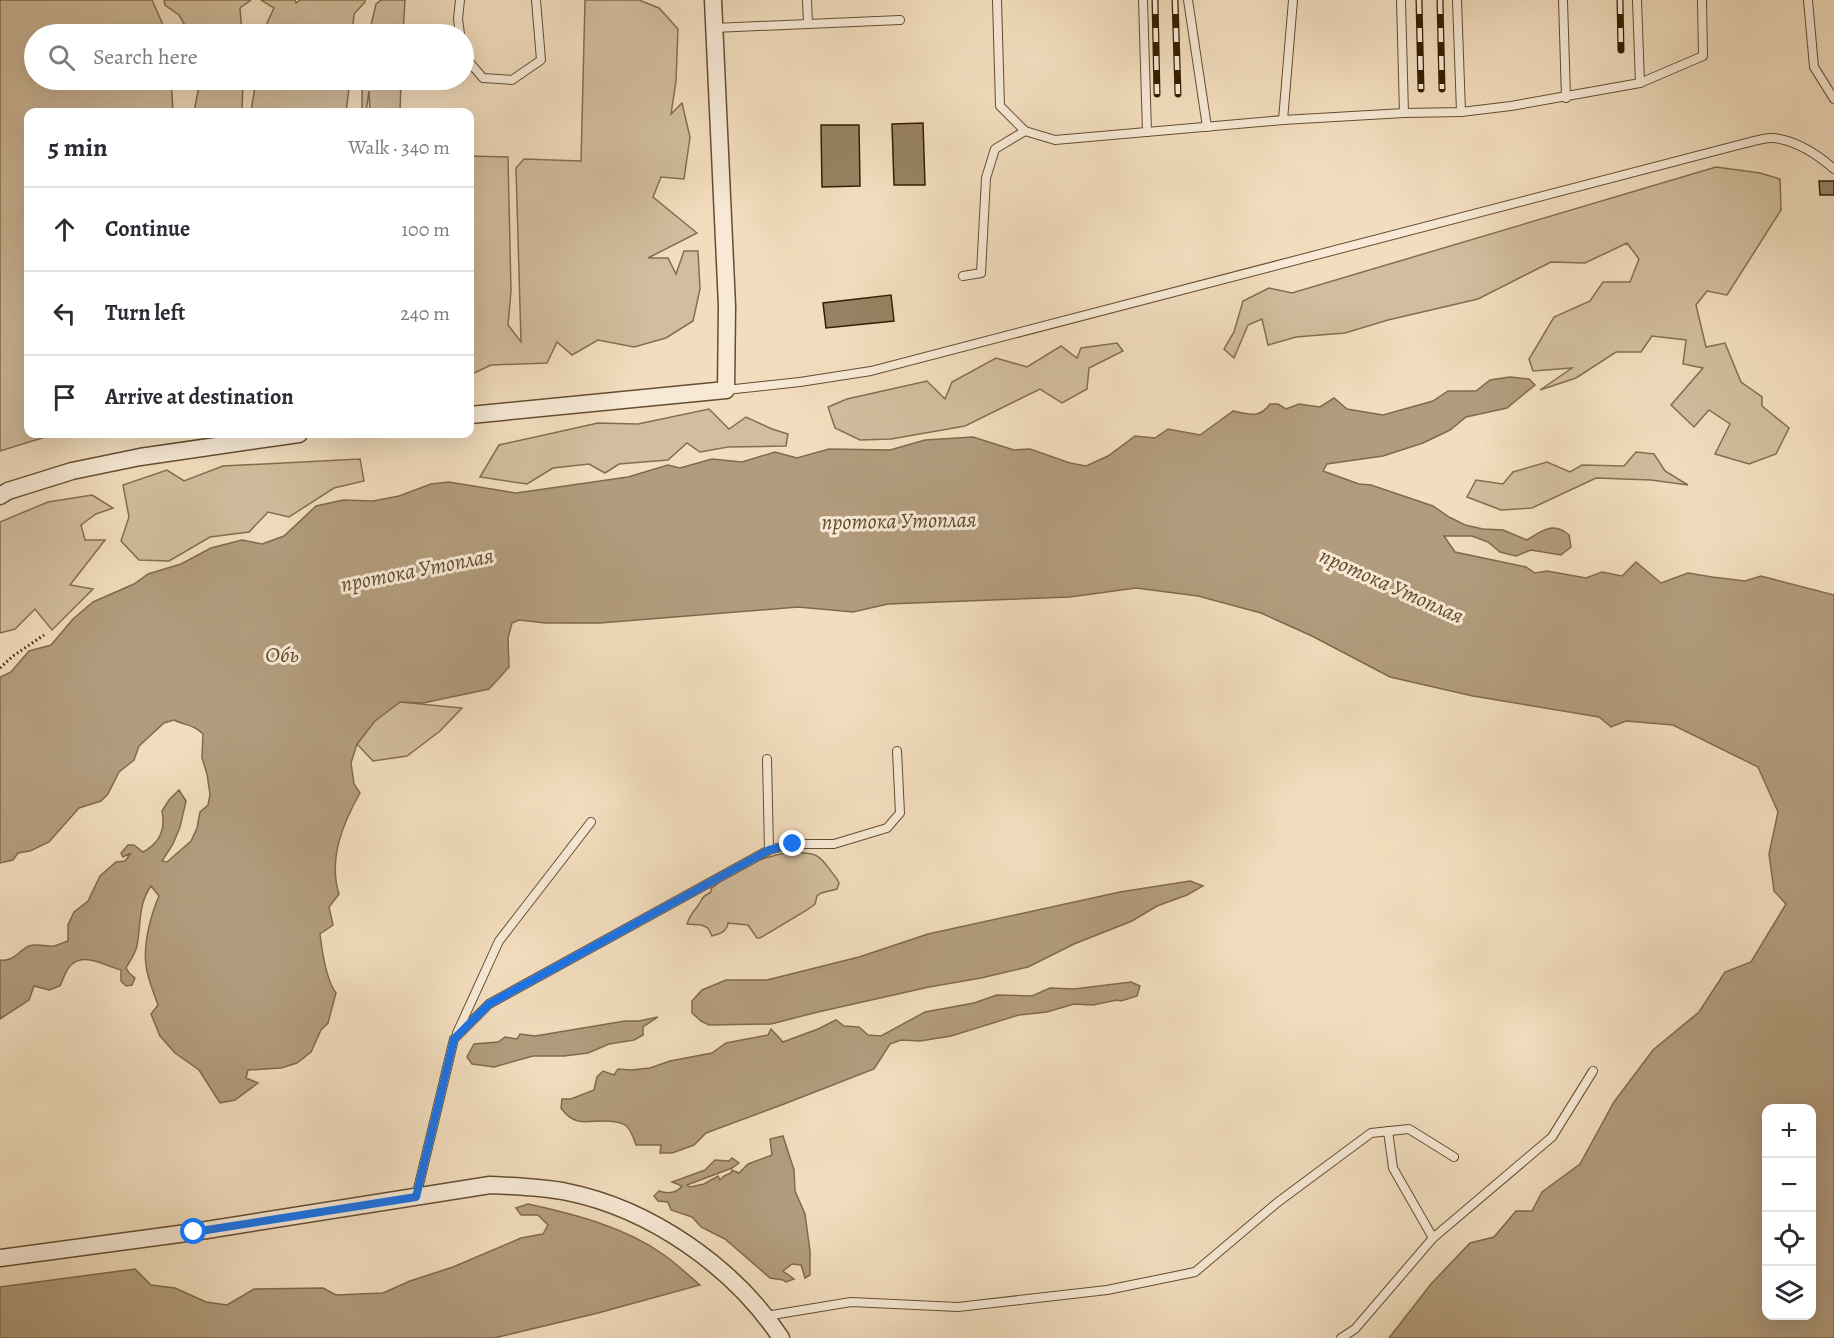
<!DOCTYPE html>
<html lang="en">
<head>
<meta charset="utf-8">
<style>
	body { margin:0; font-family:Alegreya,serif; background:#f7f7f7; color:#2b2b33 }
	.controls { position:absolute; right:18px; bottom:18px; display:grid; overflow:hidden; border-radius:12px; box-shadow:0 6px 24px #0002 }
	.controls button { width:54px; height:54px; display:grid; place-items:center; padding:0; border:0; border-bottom:2px solid #e1e1e2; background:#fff; color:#2b2b33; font:30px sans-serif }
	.stop { position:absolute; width:18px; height:18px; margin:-14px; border:4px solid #1a73e8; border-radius:50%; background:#fff }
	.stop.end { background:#1a73e8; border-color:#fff; box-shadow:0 2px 6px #0008 }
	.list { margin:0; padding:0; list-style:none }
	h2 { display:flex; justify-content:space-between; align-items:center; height:78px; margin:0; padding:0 24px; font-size:26px }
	h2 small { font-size:20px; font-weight:400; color:#7c7c81 }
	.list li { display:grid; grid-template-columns:39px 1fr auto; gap:18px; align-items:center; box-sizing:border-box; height:84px; padding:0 24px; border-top:2px solid #e1e1e2 }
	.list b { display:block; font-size:22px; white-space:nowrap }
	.list em { font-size:20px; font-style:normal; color:#7c7c81 }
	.icon { flex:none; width:33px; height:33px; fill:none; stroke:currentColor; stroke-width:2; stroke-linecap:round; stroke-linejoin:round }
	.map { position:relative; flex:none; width:1834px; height:1338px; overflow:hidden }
	.search { position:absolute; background:#fff; box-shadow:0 6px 24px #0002; left:24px; top:24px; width:450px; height:66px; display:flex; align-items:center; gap:15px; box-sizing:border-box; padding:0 21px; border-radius:33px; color:#7c7c81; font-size:22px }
	.panel { position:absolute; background:#fff; box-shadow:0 6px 24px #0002; left:24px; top:108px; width:450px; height:330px; border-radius:12px }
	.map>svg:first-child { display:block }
	.green { fill:#d2bd9e; stroke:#846e4f; stroke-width:1.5 }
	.water { fill:#b29c7d; stroke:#806a4b; stroke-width:1.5; fill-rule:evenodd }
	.building { fill:#978263; stroke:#351f00; stroke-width:1.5 }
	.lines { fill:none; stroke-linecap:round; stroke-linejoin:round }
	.lane-casing { stroke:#644e30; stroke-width:10 }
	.street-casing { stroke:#644e30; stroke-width:19 }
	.path { stroke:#351f00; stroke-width:3; stroke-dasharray:1.5 3; stroke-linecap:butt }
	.lane { stroke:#f7e9d5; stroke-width:8 }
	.street { stroke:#f7e9d5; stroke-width:16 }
	.rail-casing { stroke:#351f00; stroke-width:7 }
	.rail { stroke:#f7e9d5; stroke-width:4.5; stroke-dasharray:14; stroke-linecap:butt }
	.route { stroke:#1a73e8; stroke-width:8 }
	.labels { text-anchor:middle; stroke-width:6; stroke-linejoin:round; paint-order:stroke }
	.water-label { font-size:22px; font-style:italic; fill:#614b2c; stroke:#f7e9d5 }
</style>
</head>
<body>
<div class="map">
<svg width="1834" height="1338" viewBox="0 0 1834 1338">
	<rect width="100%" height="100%" fill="#f2ddbe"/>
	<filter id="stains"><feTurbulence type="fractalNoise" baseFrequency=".00333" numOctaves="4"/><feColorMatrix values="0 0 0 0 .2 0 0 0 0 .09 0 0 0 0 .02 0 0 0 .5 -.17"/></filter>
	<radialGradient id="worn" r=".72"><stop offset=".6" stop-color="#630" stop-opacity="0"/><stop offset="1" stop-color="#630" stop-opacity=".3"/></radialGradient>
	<g class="green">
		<polygon points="0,0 152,0 167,34 34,34 34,80 171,80 173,112 28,112 28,434 88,434 55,434 0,451"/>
		<polygon points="164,0 251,0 240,8 242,34 190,34 179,15 165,5"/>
		<polygon points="261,0 295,0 296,3 300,0 365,0 365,2 354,14 352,34 262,34 274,8"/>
		<polygon points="381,0 405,0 403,34 369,34 376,4"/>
		<polygon points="585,0 639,0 659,8 678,29 676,81 671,114 682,103 690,137 684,179 661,177 653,197 697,233 648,258 668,258 676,274 684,251 698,251 700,289 693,321 666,338 634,347 598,340 572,355 557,342 547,363 491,365 470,375 470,156 508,157 511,291 508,325 521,342 516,168 524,159 581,161"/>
		<polygon points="194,80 243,80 242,112 194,112 199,86"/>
		<polygon points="256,80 350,80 346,112 251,112"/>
		<polygon points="362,80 401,80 400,112 370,112 369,91 366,112 362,112"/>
		<polygon points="1716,167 1760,173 1780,179 1781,210 1727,295 1707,291 1696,305 1706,347 1725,343 1741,382 1762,397 1762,406 1789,428 1776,454 1749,464 1715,454 1730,424 1709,410 1694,427 1671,405 1703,368 1683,364 1686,340 1652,336 1641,352 1616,352 1576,378 1540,390 1572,368 1533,371 1529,359 1554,317 1590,301 1603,282 1630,282 1639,259 1627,243 1585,263 1551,262 1478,299 1388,320 1345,333 1296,337 1268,345 1262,319 1248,325 1234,358 1224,349 1234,332 1243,301 1269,288 1292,293"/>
		<polygon points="1117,343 1123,351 1089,368 1087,389 1062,403 1040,389 965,426 891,439 860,440 835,428 828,407 847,399 927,381 945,399 952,382 996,358 1027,367 1061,346 1077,358 1081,348"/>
		<polygon points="709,409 729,429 746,417 772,429 788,434 786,446 728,447 700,452 687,443 668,460 619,464 605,473 589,464 553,468 527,484 480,477 499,445 598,423 638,424"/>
		<polygon points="1636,452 1654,454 1665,471 1688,485 1651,480 1596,478 1532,508 1501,510 1467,497 1476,480 1503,484 1513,472 1547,462 1570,472 1582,465 1624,466"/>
		<polygon points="360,459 364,481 334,488 289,517 268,512 249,532 210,537 169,561 139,560 121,541 129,517 123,485 167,470 184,481 223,466"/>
		<polygon points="92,495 113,508 96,514 81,525 85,540 105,540 70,585 93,589 52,630 35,609 15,629 0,633 0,522 48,502"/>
		<polygon points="400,702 462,708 440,731 407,756 373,761 357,744 374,721"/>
		<path d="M791,852C822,853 818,855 837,879L839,883L837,889L821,893L817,896L815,904L807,910L760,938H757L748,925L728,923C727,932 719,934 712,936L708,928L702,925L687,924C691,913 691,915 697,907C704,898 699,899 711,892V889C716,885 720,881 725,877C742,863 770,856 791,852Z"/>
	</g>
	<g class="water">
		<path d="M1510,377L1529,379L1535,385L1507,408L1466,417L1450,430L1423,443L1383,456L1327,464L1323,471L1359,484L1371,485L1433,506L1449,517L1465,525L1483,529L1503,530L1527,540C1542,531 1553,521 1569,535L1571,547L1561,555L1531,550L1516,556L1500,552L1488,542L1472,536H1444L1455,552L1526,567L1535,573L1547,571L1586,578L1602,572L1622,576L1636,562L1661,583L1688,573L1712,577L1745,581L1761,576L1834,595V1338H1389L1431,1284L1470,1243L1494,1237L1516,1211H1532L1542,1192L1580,1164L1614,1102L1653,1050L1699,1012L1725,972L1751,962L1786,904L1774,891L1769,854L1778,812L1758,767L1673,725L1626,721L1611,727L1599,717L1473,696L1390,677L1312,636L1261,613L1198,596L1136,588L1070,597L888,604L853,612L798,607L600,623H545L519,620L512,623L508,638L509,667L489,689L423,703L400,702L375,721L357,744L351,763L354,784L360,793C343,823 328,859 339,894L329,907L333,925L320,934C322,951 326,980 336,993L328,1023L321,1030L311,1052L297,1063L281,1068L248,1070L246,1078L258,1083L235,1100L220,1103L199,1070L175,1053L160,1036L151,1014L158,1005C154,993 147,978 146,965C143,945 151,914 159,896L151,886C138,904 141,925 137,946C135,954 130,961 126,968L129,973L135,978L132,985L126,986L121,981V970C105,966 85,952 71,965C66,969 63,980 60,986L49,990L34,986L29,1000L0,1019V960C14,962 18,951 29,946C38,943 46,947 54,946C59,945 64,942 68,941V925L74,912L88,901L100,876L116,862L125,861L131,853L123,857L121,853L128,845H134L143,852C160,843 166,830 162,811L169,800L179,790L186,801L180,827L173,844L162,861L167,862L191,841L197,828L200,812L208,805L210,795L207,774L202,758L203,734C193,724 186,726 174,720L164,723L139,746L134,760L119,772L108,794L101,801L79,808L49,842L30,851L18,853L13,860L0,863V677L11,672L29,651L51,645L73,619L93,602L134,584L148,574L181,564L211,548L242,540L262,544L284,536L316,506L343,500L373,501L399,496L431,484L449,482L516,493L628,477L668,465L680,468L712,459L742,462L775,452L797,458L829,449L890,450L925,440L973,437L1014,450L1030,449L1070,463L1086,466L1108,456L1135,436L1155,438L1168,429L1200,435L1233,411C1250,414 1259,419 1270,404H1278L1286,409L1299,404L1320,407L1334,398L1347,409L1383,415L1433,401L1448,391H1476L1490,380ZM1812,1108V1316H1766V1108Z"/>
		<polygon points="1190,881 1203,886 1187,895 1157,906 1132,921 1074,944 1028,967 981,978 929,987 818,1012 771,1024 709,1025 701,1021 692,1013 692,1001 702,990 726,980 767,980 859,957 928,934 1120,892"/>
		<path d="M1131,982L1140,986L1137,996L1121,1001L1117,1000L1093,1005L1074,1004L1047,1012L1019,1015L951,1036L920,1041L901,1040L890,1044L874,1069L784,1104L706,1133L694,1145L672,1153H660L661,1145H636C634,1139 631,1129 625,1125C624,1124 617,1122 616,1122C594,1117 577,1131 561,1108L562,1099H571L594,1090L597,1077L603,1071L614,1075L618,1069L631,1070L650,1068L670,1061L712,1053L726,1043L768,1035L771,1029L783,1042L818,1029L836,1020L844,1026L859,1027L868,1035L881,1036L925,1012L974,1003L997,995L1032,996L1050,988L1074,989Z"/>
		<polygon points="658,1017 643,1027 643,1035 634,1040 609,1044 588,1053 564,1056 533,1056 494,1067 472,1064 467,1057 474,1044 498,1042 505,1037 517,1039 520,1034 535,1036 625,1021 639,1021"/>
		<path d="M783,1136L794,1170L795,1191L805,1214L810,1251V1275L805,1278L801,1265L792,1264L783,1271L794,1279L786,1282L783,1280L770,1278L725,1239L701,1227L692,1217L671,1210L668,1202L658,1201L654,1196L659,1191C668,1194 677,1193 682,1186L672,1182L705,1170L715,1160L729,1161L732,1158L739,1163L732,1168L687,1185L690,1187L704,1184L718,1176L720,1180L724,1176L731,1173L732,1170L739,1173L748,1164L772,1155L770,1139Z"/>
		<path d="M528,1204C574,1214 625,1227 664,1255C677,1264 688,1275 700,1285L598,1313L494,1338H0V1287L135,1269L151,1285L175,1288L206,1302L227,1305L254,1289L323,1288L336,1295L383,1293L410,1281L453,1267L521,1238L543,1234L548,1225L538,1215H521L516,1208Z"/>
	</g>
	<g class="building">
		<polygon points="923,123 925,185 894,185 892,124"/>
		<polygon points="821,125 859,125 860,186 822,187"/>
		<polygon points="1819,181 1834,181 1834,195 1820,195"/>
		<polygon points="891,295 894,321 826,328 823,303"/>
	</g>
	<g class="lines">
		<defs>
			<g id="lane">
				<polyline points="807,0 808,24"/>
				<polyline points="997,0 1000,106 1025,131 1055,140 1283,120 1404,113 1461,112 1511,106 1640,83 1703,56 1702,0"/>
				<polyline points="1143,0 1147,132"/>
				<polyline points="1188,0 1207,127"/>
				<polyline points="1401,0 1404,113"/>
				<polyline points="1457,0 1461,112"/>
				<polyline points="1563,0 1566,98"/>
				<polyline points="1637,0 1640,83"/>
				<polyline points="1808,0 1814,67 1834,99"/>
				<polyline points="714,28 900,20"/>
				<polyline points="460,34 458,19 460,0"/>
				<polyline points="464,56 483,78 512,80 541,60 536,0"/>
				<polyline points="1283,120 1293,0"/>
				<polyline points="963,276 981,273 986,178 995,149 1025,131"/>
				<path d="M726,390L800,382L871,371L1746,143C1755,141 1765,137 1774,138C1798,141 1817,154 1834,169"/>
				<polyline points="767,759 769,850"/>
				<polyline points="457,1033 499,941 591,822"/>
				<polyline points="1388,1131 1393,1168 1433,1238"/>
				<polyline points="416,1197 454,1039 489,1004 769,850 793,844 834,844 887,828 900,813 897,751"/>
				<polyline points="766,1316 851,1302 958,1307 1107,1290 1195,1272 1278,1202 1371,1133 1409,1129 1454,1157"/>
				<polyline points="1341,1338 1355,1329 1433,1238 1552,1137 1593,1071"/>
			</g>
			<g id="street">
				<polyline points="470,415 726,390 727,306 713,0"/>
				<polyline points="0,496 8,491 72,471 140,457 299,434"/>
				<path d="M0,1258L194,1232L490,1185C515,1186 542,1187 567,1192C651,1209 734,1267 781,1338"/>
			</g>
		</defs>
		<use href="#lane" class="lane-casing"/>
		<use href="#street" class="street-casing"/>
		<polyline class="path" points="0,668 13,656 44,635"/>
		<use href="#lane" class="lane"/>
		<use href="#street" class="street"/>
		<defs>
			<g id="rail">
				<polyline points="1155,0 1157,94"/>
				<polyline points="1175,0 1178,94"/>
				<polyline points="1419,0 1421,89"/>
				<polyline points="1440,0 1442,89"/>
				<polyline points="1620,0 1621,50"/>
			</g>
		</defs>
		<use href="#rail" class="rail-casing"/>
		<use href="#rail" class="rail"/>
	</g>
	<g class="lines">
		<polyline class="route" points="194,1232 416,1197 454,1039 489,1004 769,850 793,844"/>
	</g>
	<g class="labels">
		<g class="water-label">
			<text transform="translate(899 520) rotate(-1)" y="8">протока Утоплая</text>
			<text transform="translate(417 569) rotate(-11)" y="8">протока Утоплая</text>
			<text transform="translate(1392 585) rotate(24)" y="8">протока Утоплая</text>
			<text x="282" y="662">Обь</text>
		</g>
	</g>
	<rect width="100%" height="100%" filter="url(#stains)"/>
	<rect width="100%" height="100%" fill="url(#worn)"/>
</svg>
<div class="controls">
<button>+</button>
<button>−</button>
<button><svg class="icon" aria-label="locate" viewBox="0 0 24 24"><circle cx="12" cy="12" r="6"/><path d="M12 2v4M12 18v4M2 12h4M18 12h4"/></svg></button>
<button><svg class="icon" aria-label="layers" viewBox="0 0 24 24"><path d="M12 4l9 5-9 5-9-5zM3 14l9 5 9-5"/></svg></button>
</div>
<div class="stop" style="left:194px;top:1232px"></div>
<div class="stop end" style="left:793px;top:844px"></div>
<div class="search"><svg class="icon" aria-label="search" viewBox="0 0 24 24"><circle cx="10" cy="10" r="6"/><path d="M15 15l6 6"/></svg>Search here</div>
<section class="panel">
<h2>5 min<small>Walk · 340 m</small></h2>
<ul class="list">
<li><svg class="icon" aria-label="ahead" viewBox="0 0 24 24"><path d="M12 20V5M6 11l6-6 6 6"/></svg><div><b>Continue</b></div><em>100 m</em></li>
<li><svg class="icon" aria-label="left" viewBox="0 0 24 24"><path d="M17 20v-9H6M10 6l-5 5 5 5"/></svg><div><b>Turn left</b></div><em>240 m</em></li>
<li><svg class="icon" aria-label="arrive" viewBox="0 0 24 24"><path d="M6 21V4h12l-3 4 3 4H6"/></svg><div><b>Arrive at destination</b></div></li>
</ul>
</section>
</div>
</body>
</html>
